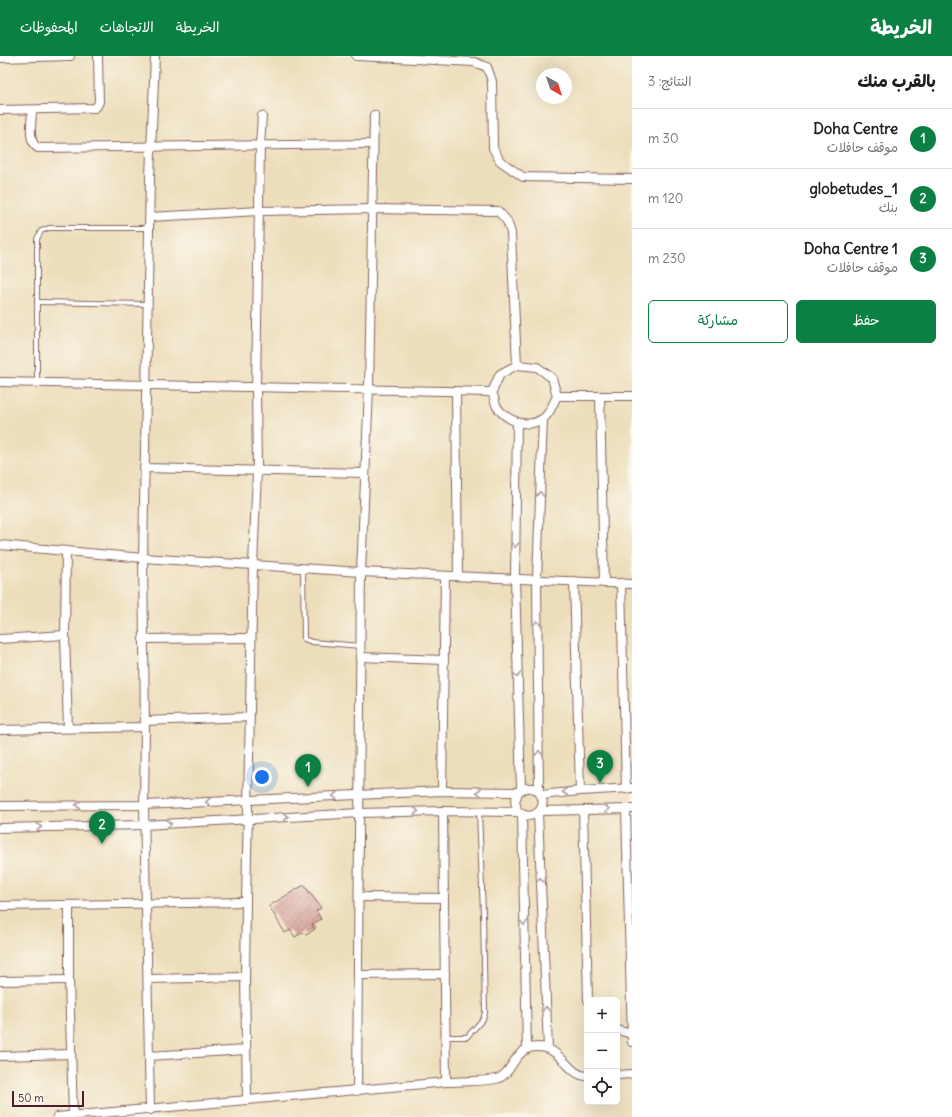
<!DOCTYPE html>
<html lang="ar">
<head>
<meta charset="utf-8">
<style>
	body { margin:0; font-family:Delius,"Playpen Sans Arabic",sans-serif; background:#f2f2f2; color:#202124; direction:rtl }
	.controls { position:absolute; right:12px; bottom:12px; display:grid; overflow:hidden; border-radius:6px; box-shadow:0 4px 16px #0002 }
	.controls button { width:36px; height:36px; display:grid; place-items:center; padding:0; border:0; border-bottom:1px solid #e0e0e0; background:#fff; color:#202124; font:20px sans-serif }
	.compass { position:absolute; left:536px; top:12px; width:36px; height:36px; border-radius:50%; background:#fff; box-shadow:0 4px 16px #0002; rotate:141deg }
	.scale { position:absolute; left:12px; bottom:10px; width:72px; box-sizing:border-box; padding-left:4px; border:2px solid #4a1f2b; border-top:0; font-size:11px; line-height:14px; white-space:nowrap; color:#4a1f2b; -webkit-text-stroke:3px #fbf7ec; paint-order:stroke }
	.you { position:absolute; left:262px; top:721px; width:14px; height:14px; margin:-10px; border:3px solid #fff; border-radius:50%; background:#1a73e8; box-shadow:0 0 0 6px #1a73e833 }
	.badge { display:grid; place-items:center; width:26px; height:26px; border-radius:50%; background:#0b8043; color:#fff; font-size:13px; font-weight:700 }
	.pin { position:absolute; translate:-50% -33px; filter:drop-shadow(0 1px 2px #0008) }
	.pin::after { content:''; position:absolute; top:21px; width:14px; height:12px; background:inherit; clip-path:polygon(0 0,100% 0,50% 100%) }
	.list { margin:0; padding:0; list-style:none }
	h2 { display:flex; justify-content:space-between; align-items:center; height:52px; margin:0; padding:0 16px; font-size:17px }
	h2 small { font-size:13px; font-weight:400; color:#757577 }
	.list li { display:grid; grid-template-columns:26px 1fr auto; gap:12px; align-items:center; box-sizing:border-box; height:60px; padding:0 16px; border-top:1px solid #e0e0e0 }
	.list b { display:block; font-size:15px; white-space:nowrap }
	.list p { margin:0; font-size:13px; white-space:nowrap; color:#757577 }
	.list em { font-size:13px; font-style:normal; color:#757577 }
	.actions { display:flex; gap:8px; padding:12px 16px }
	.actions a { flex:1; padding:9px 0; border:1px solid #0b8043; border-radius:6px; text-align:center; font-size:14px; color:#0b8043 }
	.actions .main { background:#0b8043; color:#fff }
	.icon { flex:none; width:22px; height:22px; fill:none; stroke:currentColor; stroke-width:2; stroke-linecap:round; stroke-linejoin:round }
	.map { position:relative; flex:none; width:632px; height:1061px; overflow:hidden; direction:ltr }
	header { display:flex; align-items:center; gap:24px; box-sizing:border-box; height:56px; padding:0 20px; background:#0b8043; color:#fff }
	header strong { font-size:19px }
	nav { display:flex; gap:22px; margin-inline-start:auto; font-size:14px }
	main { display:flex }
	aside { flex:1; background:#fff }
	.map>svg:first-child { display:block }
	.building { fill:url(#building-cross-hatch) }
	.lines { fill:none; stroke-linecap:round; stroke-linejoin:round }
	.service-casing { stroke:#83625d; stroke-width:6 }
	.minor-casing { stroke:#83625d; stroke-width:10 }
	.service { stroke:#fff; stroke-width:4 }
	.minor { stroke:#fff; stroke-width:8 }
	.oneway { stroke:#ae9aa0 }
</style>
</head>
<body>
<header>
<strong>الخريطة</strong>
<nav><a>الخريطة</a><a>الاتجاهات</a><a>المحفوظات</a></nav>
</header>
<main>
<aside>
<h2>بالقرب منك<small>النتائج: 3</small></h2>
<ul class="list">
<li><span class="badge">1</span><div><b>Doha Centre</b><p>موقف حافلات</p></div><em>30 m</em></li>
<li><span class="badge">2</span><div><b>globetudes_1</b><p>بنك</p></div><em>120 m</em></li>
<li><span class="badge">3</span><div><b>Doha Centre 1</b><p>موقف حافلات</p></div><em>230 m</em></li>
</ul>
<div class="actions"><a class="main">حفظ</a><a>مشاركة</a></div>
</aside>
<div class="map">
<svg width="632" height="1061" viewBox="0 0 632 1061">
	<defs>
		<pattern id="building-cross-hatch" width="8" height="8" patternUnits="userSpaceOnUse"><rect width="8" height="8" fill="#d2958e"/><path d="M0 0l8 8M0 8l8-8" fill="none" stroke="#ac7974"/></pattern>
	</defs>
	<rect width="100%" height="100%" fill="#fbf7ec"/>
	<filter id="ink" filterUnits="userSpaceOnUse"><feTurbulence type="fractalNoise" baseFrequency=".025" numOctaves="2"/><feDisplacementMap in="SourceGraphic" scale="8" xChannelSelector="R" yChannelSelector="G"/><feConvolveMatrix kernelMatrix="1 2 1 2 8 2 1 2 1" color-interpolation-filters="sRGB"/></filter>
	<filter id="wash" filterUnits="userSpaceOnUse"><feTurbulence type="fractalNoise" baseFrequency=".012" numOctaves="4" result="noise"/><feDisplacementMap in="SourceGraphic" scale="16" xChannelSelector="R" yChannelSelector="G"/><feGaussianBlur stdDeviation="0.9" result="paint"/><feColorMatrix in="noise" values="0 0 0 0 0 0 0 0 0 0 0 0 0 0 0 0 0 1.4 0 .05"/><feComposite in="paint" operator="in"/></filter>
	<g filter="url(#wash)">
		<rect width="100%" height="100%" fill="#eddebb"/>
		<g id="blocks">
			<polygon class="building" points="304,829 321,852 316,855 321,863 312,869 315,873 306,879 303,876 295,881 290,874 285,877 269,850"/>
		</g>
	</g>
	<g filter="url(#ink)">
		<use href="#blocks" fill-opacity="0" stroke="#83625d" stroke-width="1"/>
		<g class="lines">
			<defs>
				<g id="service">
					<polyline points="37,246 147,248"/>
					<polyline points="37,327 37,183 41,175 49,172 149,172"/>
					<polyline points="303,512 304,583 312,586 361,590"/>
					<polyline points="446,981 467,981 483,963 485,957 483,858 479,755"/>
				</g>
				<g id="minor">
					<polyline points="356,0 474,6 487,11 492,25 493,92 500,105 523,121 632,123"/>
					<polyline points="0,2 70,0"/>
					<polyline points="0,54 95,52 97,50 99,46 98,0"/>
					<path d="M32,54C32,65 27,86 38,92L373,88"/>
					<polyline points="150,161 259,155 372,153 498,155 507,165 511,177 517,309"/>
					<path d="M517,309L537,311L552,322L557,340C553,347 550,359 542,363C527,373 507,365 497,351C495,347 494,341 492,336L500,318Z"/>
					<polyline points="0,326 492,336"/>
					<polyline points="456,335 458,520"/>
					<polyline points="557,340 632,340"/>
					<polyline points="600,340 604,527"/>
					<polyline points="517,366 515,522 521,734"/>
					<polyline points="144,412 365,417"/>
					<polyline points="0,489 143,502 361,516 632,528"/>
					<polyline points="66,495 65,579 68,672"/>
					<polyline points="574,525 580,735"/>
					<polyline points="621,527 626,733"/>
					<polyline points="0,583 65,579"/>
					<polyline points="143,583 251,582"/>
					<polyline points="360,601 444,604"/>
					<polyline points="145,665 249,661"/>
					<polyline points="0,674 145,671"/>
					<polyline points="442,735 445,520"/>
					<polyline points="539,736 537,523 543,363"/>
					<polyline points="541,739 580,735 632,732"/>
					<polyline points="0,750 144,749 442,735 518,736"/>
					<polyline points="626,753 632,986"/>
					<polyline points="583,754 588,944"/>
					<polyline points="443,755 446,1026"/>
					<polyline points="540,755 632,753"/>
					<polyline points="538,757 548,992"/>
					<polyline points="522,758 527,993"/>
					<path d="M0,772L144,769L360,757L443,755L518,756C523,759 528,761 533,759C554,750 537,721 518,736L515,746L518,756"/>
					<polyline points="359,841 444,842"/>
					<polyline points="69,849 69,924 73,1059"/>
					<polyline points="0,850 246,846"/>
					<polyline points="358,919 445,918"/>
					<polyline points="148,923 245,921"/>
					<polyline points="0,925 69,924"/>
					<polyline points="617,974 632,978"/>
					<polyline points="0,1000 71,998"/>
					<polyline points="149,1000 246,994"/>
					<polyline points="617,1019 632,1018"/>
					<polyline points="357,1035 361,516 369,333 374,59"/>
					<polyline points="247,1043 245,921 246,846 253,509 257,416 256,331 260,89 262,60"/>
					<polyline points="150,1054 144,749 145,671 143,502 150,121 155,0"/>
					<path d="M57,1061L446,1026C458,1025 490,1026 499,1022C514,1016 514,990 538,991C562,991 568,1020 587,1020"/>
				</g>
			</defs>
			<use href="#service" class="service-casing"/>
			<use href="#minor" class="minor-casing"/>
			<use href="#service" class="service"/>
			<use href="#minor" class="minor"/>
		</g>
		<defs><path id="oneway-chevron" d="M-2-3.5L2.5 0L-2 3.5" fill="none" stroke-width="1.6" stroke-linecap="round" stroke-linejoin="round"/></defs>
		<g class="oneway">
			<use href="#oneway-chevron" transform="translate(540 438) rotate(-88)"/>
			<use href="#oneway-chevron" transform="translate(515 489) rotate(91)"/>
			<use href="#oneway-chevron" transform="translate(537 567) rotate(-91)"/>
			<use href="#oneway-chevron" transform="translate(517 619) rotate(88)"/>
			<use href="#oneway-chevron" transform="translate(539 697) rotate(-91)"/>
			<use href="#oneway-chevron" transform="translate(479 736) rotate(-179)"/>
			<use href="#oneway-chevron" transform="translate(565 736) rotate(174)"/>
			<use href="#oneway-chevron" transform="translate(335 740) rotate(177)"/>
			<use href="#oneway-chevron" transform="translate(208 746) rotate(177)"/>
			<use href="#oneway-chevron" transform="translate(78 749) rotate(180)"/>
			<use href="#oneway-chevron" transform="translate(607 753) rotate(-1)"/>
			<use href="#oneway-chevron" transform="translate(416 755) rotate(-2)"/>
			<use href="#oneway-chevron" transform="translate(286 761) rotate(-3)"/>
			<use href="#oneway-chevron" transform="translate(169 768) rotate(-3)"/>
			<use href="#oneway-chevron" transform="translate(39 771) rotate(-1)"/>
			<use href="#oneway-chevron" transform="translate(540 824) rotate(-92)"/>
			<use href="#oneway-chevron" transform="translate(524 867) rotate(89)"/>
			<use href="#oneway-chevron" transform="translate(546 953) rotate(-92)"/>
		</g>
	</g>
</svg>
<div class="controls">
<button>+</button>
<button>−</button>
<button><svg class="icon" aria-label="locate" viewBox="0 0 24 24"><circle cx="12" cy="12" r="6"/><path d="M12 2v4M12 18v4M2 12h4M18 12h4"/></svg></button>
</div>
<svg class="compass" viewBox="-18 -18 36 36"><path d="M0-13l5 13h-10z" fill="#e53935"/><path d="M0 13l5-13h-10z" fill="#757577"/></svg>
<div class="scale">50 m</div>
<div class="you"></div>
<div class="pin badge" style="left:308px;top:731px">1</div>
<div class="pin badge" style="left:102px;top:788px">2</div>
<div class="pin badge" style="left:600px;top:727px">3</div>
</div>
</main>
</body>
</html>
